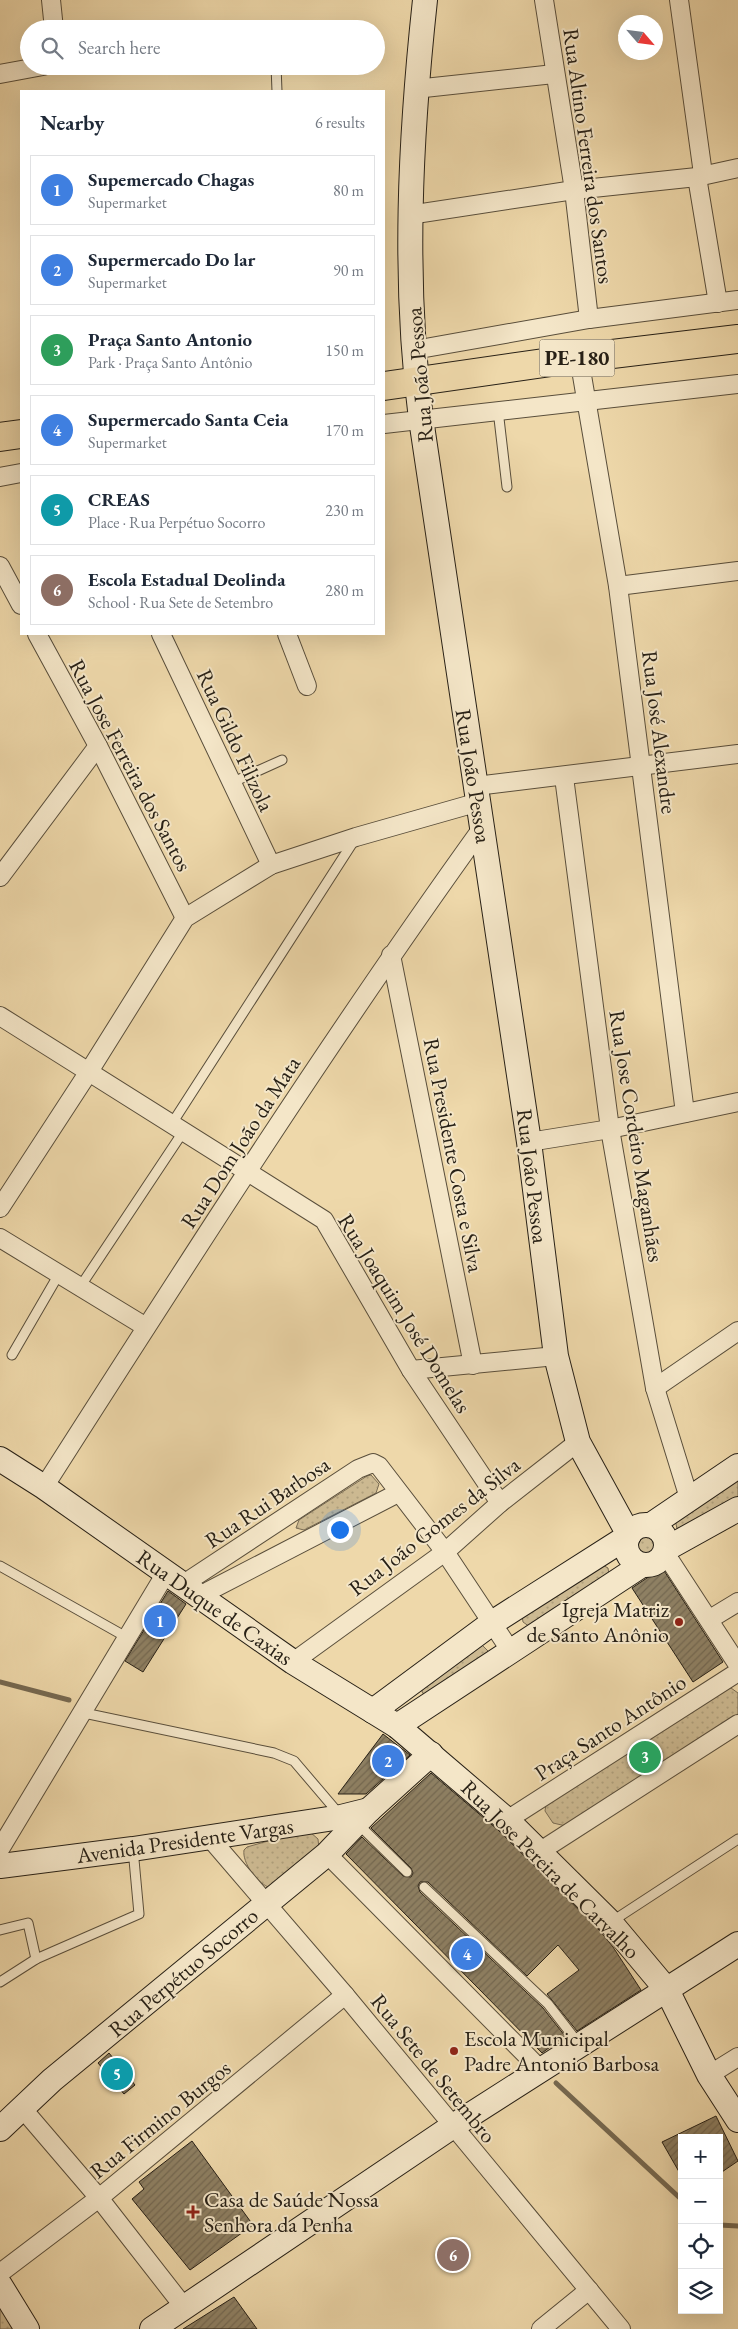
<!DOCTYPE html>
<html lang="en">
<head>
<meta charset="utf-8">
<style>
	body { margin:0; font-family:"EB Garamond",serif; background:#f6f6f7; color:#1f2937 }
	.controls { position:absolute; right:15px; bottom:15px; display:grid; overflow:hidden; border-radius:0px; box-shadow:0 5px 20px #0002 }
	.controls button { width:45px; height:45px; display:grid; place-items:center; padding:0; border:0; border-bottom:1px solid #e0e1e3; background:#fff; color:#1f2937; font:25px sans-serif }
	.compass { position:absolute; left:618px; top:15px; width:45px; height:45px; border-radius:50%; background:#fff; box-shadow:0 5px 20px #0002; rotate:118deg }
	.you { position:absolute; left:339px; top:1529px; width:18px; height:18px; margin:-12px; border:4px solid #fff; border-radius:50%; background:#1a73e8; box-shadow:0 0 0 8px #1a73e833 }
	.badge { display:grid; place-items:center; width:32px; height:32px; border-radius:50%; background:#8f2418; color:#fff; font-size:16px; font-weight:700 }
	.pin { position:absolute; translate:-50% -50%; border:2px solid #fff; box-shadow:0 1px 5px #0006 }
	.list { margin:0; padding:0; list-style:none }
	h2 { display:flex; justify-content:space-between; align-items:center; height:65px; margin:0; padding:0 20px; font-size:21px }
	h2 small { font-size:16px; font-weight:400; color:#747a83 }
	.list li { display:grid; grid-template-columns:32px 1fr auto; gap:15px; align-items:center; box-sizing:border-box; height:70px; margin:0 10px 10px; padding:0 10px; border:1px solid #e0e1e3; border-radius:0px }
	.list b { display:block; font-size:19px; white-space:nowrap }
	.list p { margin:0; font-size:16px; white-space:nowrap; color:#747a83 }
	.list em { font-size:16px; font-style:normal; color:#747a83 }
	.icon { flex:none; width:28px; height:28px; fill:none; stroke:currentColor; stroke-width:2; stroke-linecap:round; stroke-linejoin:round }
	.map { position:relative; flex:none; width:738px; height:2329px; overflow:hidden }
	.search { position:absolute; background:#fff; box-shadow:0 5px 20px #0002; left:20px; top:20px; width:365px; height:55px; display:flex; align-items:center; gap:12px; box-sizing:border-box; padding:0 18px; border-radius:28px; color:#747a83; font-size:19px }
	.panel { position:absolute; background:#fff; box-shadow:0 5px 20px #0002; left:20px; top:90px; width:365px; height:545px; border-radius:0px }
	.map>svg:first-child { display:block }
	.park { fill:url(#park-dots); stroke:#7a6c54 }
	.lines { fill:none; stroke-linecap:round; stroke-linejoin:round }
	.stream { stroke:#766951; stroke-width:5 }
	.building { fill:url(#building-hatch); stroke:#272016 }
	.lane-casing { stroke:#594e3b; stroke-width:11 }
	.street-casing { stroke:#594e3b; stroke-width:20 }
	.secondary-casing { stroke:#272016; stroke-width:26 }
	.primary-casing { stroke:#272016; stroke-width:30 }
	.lane { stroke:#f4e6c8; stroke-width:9 }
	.street { stroke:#f4e6c8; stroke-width:18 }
	.secondary { stroke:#f4e6c8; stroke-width:24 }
	.primary { stroke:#eed8aa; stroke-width:28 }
	.poi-dot { fill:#8f2418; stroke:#f4e6c8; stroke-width:2 }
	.labels { text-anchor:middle; stroke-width:4; stroke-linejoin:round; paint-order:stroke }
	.shield { fill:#f4e6c8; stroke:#645b4b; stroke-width:1 }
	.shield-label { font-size:21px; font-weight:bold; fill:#272016 }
	.street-label { font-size:22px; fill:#272016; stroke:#f4e6c8 }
	.poi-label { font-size:22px; fill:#272016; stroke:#f4e6c8; text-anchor:start }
</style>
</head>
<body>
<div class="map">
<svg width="738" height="2329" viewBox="0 0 738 2329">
	<defs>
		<pattern id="park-dots" width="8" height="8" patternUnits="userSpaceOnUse" patternTransform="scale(1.25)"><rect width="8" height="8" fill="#ccb991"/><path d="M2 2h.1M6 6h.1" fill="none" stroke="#af9f7c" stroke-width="1.8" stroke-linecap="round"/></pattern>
		<pattern id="building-hatch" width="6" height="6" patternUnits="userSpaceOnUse" patternTransform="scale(1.25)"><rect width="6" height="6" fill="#8e8063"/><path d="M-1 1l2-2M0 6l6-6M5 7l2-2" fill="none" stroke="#746851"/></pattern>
	</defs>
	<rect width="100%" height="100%" fill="#eed8aa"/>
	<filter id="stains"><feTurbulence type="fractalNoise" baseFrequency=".004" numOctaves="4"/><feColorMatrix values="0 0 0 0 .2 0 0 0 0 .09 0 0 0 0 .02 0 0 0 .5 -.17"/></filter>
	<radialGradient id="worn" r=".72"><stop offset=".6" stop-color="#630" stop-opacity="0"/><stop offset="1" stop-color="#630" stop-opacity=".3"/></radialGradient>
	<g class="park">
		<polygon points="738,1473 738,1504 680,1531 677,1529 675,1519"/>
		<polygon points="371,1475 379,1484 376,1493 304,1530 296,1528 299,1520 367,1476"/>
		<circle cx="647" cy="1545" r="14"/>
		<polygon points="599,1563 608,1568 609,1575 530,1627 523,1622 522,1616"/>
		<polygon points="482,1645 489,1652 425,1696 422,1692 422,1689"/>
		<polygon points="725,1688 731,1688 738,1693 738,1714 566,1826 553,1823 545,1811 546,1804"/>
		<path d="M303,1831L310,1832L318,1839L319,1849L268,1887C257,1882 242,1863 244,1850L247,1847Z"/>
		<polygon points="0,2305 15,2329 0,2329"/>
	</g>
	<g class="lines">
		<g class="stream">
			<polyline points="0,1682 69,1700"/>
			<polyline points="556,2083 682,2200"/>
			<polyline points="719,2225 738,2226"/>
		</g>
	</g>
	<g class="building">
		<polygon points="661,1566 723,1662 693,1682 632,1588 650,1576"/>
		<polygon points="168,1591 186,1604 143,1672 125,1661"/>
		<polygon points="383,1734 410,1755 366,1794 338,1794"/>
		<polygon points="431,1773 498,1830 600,1931 613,1947 641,1990 577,2031 547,1994 579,1970 558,1945 527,1976 428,1882 420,1882 418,1886 420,1892 543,2008 565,2036 542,2053 346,1854 362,1837 403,1876 411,1877 413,1873 411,1868 371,1828"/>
		<polygon points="109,2053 135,2085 124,2094 98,2063"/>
		<polygon points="716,2116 738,2161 719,2174 719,2138 682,2138 682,2177 662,2142"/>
		<polygon points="192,2141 253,2225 190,2270 132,2199 144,2189 139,2182"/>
		<polygon points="234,2297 257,2329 183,2329"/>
	</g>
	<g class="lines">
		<defs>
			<g id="lane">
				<polyline points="276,66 277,91"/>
				<polyline points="498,410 507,487"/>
				<polyline points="231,783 282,760"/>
				<polyline points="171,1125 355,839"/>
				<polyline points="80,1287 183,1132"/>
				<polyline points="12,1355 59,1274"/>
				<polyline points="0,1566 128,1638"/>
				<polyline points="84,1713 274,1753 294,1761 340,1815"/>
				<polyline points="357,1823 407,1872"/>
				<polyline points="424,1887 548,2004 579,2044"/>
				<polyline points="611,1922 738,1839"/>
				<polyline points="0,1930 28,1923 36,1959"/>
				<polyline points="0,1982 36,1959 139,1914 133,1849"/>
			</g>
			<g id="street">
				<polyline points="51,0 54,29"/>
				<polyline points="544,0 574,190 589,319"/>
				<polyline points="679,0 703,174"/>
				<polyline points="0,74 43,66"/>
				<polyline points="415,89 554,74"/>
				<polyline points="697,177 718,303"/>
				<polyline points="409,215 574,190 697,177 738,168"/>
				<polyline points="414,350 589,319 738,300"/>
				<polyline points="579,358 618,586 685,1113"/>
				<polyline points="384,424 738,384"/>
				<polyline points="0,477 21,473"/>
				<polyline points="0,566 21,605"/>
				<polyline points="618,586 738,571"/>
				<polyline points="37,634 98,746 185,918"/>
				<polyline points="161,634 271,865"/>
				<polyline points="287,634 307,686"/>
				<polyline points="564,777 610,1129 655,1388 689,1498"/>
				<polyline points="476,786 738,754"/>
				<polyline points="0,877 98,746"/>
				<polyline points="391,955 473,1365"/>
				<polyline points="0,1016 324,1220 411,1370 500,1503"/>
				<polyline points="529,1142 610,1129 738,1102"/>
				<polyline points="0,1208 88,1073 185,918 271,865 356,837 479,802"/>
				<polyline points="0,1238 146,1327"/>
				<polyline points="411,1370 556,1356"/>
				<polyline points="655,1388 738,1331"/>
				<path d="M44,1487C186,1265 328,1042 482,828"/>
				<polyline points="665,1553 738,1665"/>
				<polyline points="182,1585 358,1469 373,1463 379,1466 445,1552 510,1650"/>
				<polyline points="199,1596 398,1493"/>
				<polyline points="710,1619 738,1602"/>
				<polyline points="293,1662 445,1552 500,1503 578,1442"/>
				<polyline points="507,1820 738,1672"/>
				<polyline points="209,1837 345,1995 621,2329"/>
				<polyline points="0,1849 166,1573"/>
				<polyline points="539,1852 738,1724"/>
				<polyline points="327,1854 541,2070"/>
				<polyline points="709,2075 738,2057"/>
				<polyline points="22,2108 99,2198 184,2307"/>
				<polyline points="0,2273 99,2198 345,1995"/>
				<polyline points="541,2329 589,2290"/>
			</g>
			<g id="secondary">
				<path d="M425,0C410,139 403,280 421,419L529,1142L556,1356L578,1442L629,1535"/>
				<polyline points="0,1459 44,1487 293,1662 397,1726 507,1820 610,1922 667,1990 709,2075 738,2120"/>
				<circle cx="646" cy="1545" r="20"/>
				<polyline points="651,1525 738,1466"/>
				<polyline points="666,1549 738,1509"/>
				<polyline points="373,1711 492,1623 627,1537"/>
				<polyline points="397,1726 642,1565"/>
				<polyline points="0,1866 133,1849 341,1817 369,1810"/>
				<polyline points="0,2129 52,2080 327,1854 369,1810 431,1754"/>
				<polyline points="0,2285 27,2329"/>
				<polyline points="152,2329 453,2126 738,1944"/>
			</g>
			<g id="primary">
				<polyline points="384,386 579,358 738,339"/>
				<polyline points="0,437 21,434"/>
			</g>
		</defs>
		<use href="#lane" class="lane-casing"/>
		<use href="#street" class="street-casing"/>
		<use href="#secondary" class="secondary-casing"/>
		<use href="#primary" class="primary-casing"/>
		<use href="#lane" class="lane"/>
		<use href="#street" class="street"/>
		<use href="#secondary" class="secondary"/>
		<use href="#primary" class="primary"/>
	</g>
	<g class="poi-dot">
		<circle cx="679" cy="1622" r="5"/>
		<circle cx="454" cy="2051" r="5"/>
		<path d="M190.5 2204.5h5v5h5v5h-5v5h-5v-5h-5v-5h5z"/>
	</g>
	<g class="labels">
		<rect class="shield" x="539.5" y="339.5" width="75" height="37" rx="4"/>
		<g class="shield-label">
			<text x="577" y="365">PE-180</text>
		</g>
		<g class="street-label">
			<text transform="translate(589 156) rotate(82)" y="8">Rua Altino Ferreira dos Santos</text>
			<text transform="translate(419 375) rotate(-95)" y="8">Rua João Pessoa</text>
			<text transform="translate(660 732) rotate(83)" y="8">Rua José Alexandre</text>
			<text transform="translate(236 740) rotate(65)" y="8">Rua Gildo Filizola</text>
			<text transform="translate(131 765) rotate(62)" y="8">Rua Jose Ferreira dos Santos</text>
			<text transform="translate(474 776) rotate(81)" y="8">Rua João Pessoa</text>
			<text transform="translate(637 1136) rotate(81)" y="8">Rua Jose Cordeiro Maganhães</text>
			<text transform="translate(240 1142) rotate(-57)" y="8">Rua Dom João da Mata</text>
			<text transform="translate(454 1155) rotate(79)" y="8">Rua Presidente Costa e Silva</text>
			<text transform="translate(533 1176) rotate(83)" y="8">Rua João Pessoa</text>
			<text transform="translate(405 1313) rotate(58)" y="8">Rua Joaquim José Domelas</text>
			<text transform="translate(267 1502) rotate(-34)" y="8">Rua Rui Barbosa</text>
			<text transform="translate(434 1526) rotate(-38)" y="8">Rua João Gomes da Silva</text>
			<text transform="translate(215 1607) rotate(35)" y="8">Rua Duque de Caxias</text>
			<text transform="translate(610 1727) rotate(-33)" y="8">Praça Santo Antônio</text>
			<text transform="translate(185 1840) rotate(-8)" y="8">Avenida Presidente Vargas</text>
			<text transform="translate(551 1869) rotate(45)" y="8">Rua Jose Pereira de Carvalho</text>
			<text transform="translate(183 1972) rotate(-40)" y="8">Rua Perpétuo Socorro</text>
			<text transform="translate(434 2068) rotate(51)" y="8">Rua Sete de Setembro</text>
			<text transform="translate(160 2119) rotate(-39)" y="8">Rua Firmino Burgos</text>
		</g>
		<g class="poi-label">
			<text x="669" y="1617" text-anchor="end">Igreja Matriz<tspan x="669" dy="25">de Santo Anônio</tspan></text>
			<text x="464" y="2046">Escola Municipal<tspan x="464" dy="25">Padre Antonio Barbosa</tspan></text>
			<text x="204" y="2207">Casa de Saúde Nossa<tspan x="204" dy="25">Senhora da Penha</tspan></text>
		</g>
	</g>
	<rect width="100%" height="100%" filter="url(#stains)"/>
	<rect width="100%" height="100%" fill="url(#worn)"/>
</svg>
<div class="controls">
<button>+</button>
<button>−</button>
<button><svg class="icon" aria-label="locate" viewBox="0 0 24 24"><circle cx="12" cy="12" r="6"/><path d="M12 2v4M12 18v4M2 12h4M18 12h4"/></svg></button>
<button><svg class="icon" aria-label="layers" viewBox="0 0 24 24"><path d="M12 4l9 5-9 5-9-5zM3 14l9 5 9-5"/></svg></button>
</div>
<svg class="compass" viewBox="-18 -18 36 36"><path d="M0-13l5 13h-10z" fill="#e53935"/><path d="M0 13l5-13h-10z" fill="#747a83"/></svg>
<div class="you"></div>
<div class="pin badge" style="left:160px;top:1621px;background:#3f7fe0">1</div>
<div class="pin badge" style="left:388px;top:1761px;background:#3f7fe0">2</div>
<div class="pin badge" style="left:645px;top:1757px;background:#2e9e5b">3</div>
<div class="pin badge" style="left:467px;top:1954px;background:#3f7fe0">4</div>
<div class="pin badge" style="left:117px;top:2074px;background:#0f9aa8">5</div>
<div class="pin badge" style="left:453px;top:2255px;background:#8d6e63">6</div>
<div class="search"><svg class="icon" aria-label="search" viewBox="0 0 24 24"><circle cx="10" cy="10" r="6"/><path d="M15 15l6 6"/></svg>Search here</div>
<section class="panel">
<h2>Nearby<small>6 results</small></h2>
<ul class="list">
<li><span class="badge" style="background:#3f7fe0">1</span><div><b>Supemercado Chagas</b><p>Supermarket</p></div><em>80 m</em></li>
<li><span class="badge" style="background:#3f7fe0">2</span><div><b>Supermercado Do lar</b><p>Supermarket</p></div><em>90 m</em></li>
<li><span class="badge" style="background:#2e9e5b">3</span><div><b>Praça Santo Antonio</b><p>Park · Praça Santo Antônio</p></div><em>150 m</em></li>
<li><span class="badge" style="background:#3f7fe0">4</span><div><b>Supermercado Santa Ceia</b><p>Supermarket</p></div><em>170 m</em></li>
<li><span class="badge" style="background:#0f9aa8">5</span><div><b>CREAS</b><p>Place · Rua Perpétuo Socorro</p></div><em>230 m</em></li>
<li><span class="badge" style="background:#8d6e63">6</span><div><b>Escola Estadual Deolinda</b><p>School · Rua Sete de Setembro</p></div><em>280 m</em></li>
</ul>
</section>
</div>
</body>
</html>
